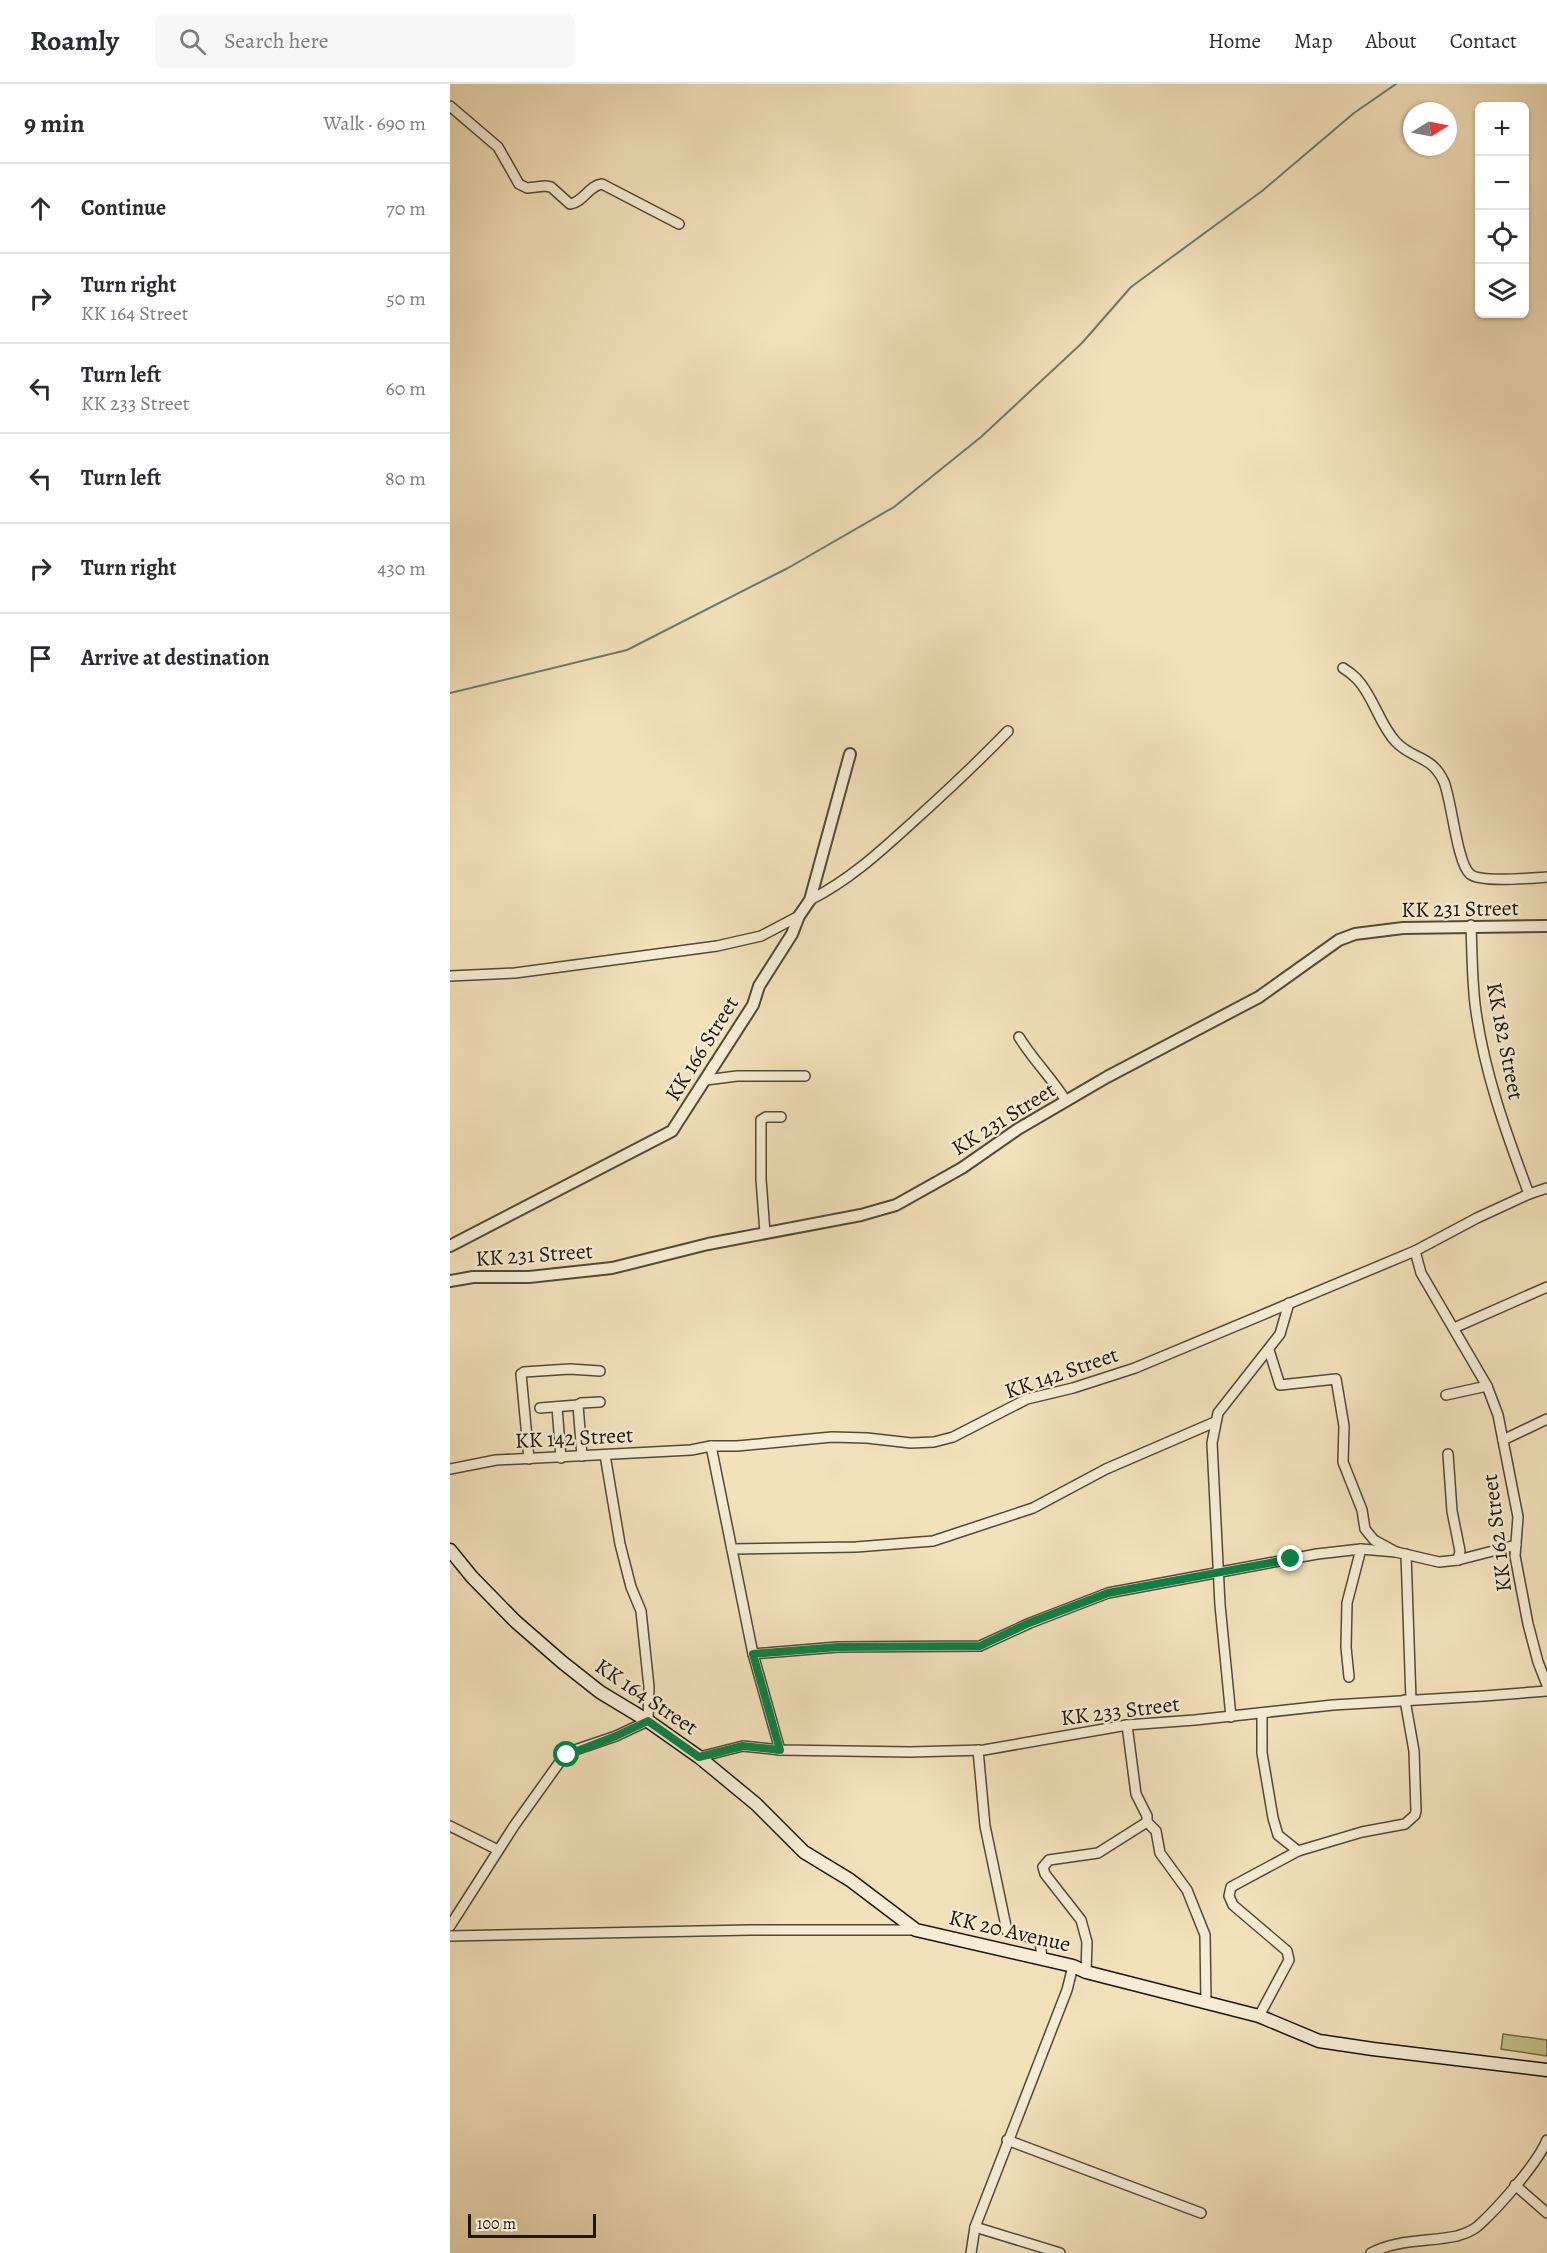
<!DOCTYPE html>
<html lang="en">
<head>
<meta charset="utf-8">
<style>
	body { margin:0; font-family:Alegreya,serif; background:#f7f7f7; color:#2b2b33 }
	.controls { position:absolute; right:18px; top:18px; display:grid; overflow:hidden; border-radius:9px; box-shadow:0 2px 4px #0004 }
	.controls button { width:54px; height:54px; display:grid; place-items:center; padding:0; border:0; border-bottom:2px solid #e1e1e2; background:#fff; color:#2b2b33; font:30px sans-serif }
	.compass { position:absolute; left:953px; top:18px; width:54px; height:54px; border-radius:50%; background:#fff; box-shadow:0 2px 4px #0004; rotate:80deg }
	.scale { position:absolute; left:18px; bottom:15px; width:128px; box-sizing:border-box; padding-left:6px; border:3px solid #1d160d; border-top:0; font-size:16px; line-height:21px; white-space:nowrap; color:#1d160d; -webkit-text-stroke:4px #f7ecd3; paint-order:stroke }
	.stop { position:absolute; width:18px; height:18px; margin:-14px; border:4px solid #0b8043; border-radius:50%; background:#fff }
	.stop.end { background:#0b8043; border-color:#fff; box-shadow:0 2px 6px #0008 }
	.list { margin:0; padding:0; list-style:none }
	h2 { display:flex; justify-content:space-between; align-items:center; height:78px; margin:0; padding:0 24px; font-size:26px }
	h2 small { font-size:20px; font-weight:400; color:#7c7c81 }
	.list li { display:grid; grid-template-columns:39px 1fr auto; gap:18px; align-items:center; box-sizing:border-box; height:90px; padding:0 24px; border-top:2px solid #e1e1e2 }
	.list b { display:block; font-size:22px; white-space:nowrap }
	.list p { margin:0; font-size:20px; white-space:nowrap; color:#7c7c81 }
	.list em { font-size:20px; font-style:normal; color:#7c7c81 }
	.icon { flex:none; width:33px; height:33px; fill:none; stroke:currentColor; stroke-width:2; stroke-linecap:round; stroke-linejoin:round }
	.map { position:relative; flex:none; width:1097px; height:2169px; overflow:hidden }
	header { display:flex; align-items:center; gap:36px; box-sizing:border-box; height:84px; padding:0 30px; background:#fff; border-bottom:2px solid #e1e1e2 }
	header strong { font-size:28px }
	nav { display:flex; gap:33px; margin-inline-start:auto; font-size:21px }
	.search { width:420px; height:54px; background:#f7f7f7; display:flex; align-items:center; gap:15px; box-sizing:border-box; padding:0 21px; border-radius:9px; color:#7c7c81; font-size:22px }
	main { display:flex }
	aside { flex:1; background:#fff }
	.map>svg:first-child { display:block }
	.green { fill:#c2c18b; stroke:#706c4c; stroke-width:1.5 }
	.lines { fill:none; stroke-linecap:round; stroke-linejoin:round }
	.stream { stroke:#697b6d; stroke-width:2 }
	.minor-casing { stroke:#524938; stroke-width:12 }
	.tertiary-casing { stroke:#524938; stroke-width:14 }
	.secondary-casing { stroke:#1d160d; stroke-width:15 }
	.minor { stroke:#f7ecd3; stroke-width:9 }
	.tertiary { stroke:#f7ecd3; stroke-width:10 }
	.secondary { stroke:#f7ecd3; stroke-width:12 }
	.route { stroke:#0b8043; stroke-width:8 }
	.labels { text-anchor:middle; stroke-width:4.5; stroke-linejoin:round; paint-order:stroke }
	.street-label { font-size:22px; fill:#1d160d; stroke:#f7ecd3 }
</style>
</head>
<body>
<header>
<strong>Roamly</strong>
<div class="search"><svg class="icon" aria-label="search" viewBox="0 0 24 24"><circle cx="10" cy="10" r="6"/><path d="M15 15l6 6"/></svg>Search here</div>
<nav><a>Home</a><a>Map</a><a>About</a><a>Contact</a></nav>
</header>
<main>
<aside>
<h2>9 min<small>Walk · 690 m</small></h2>
<ul class="list">
<li><svg class="icon" aria-label="ahead" viewBox="0 0 24 24"><path d="M12 20V5M6 11l6-6 6 6"/></svg><div><b>Continue</b></div><em>70 m</em></li>
<li><svg class="icon" aria-label="right" viewBox="0 0 24 24"><path d="M7 20v-9h11M14 6l5 5-5 5"/></svg><div><b>Turn right</b><p>KK 164 Street</p></div><em>50 m</em></li>
<li><svg class="icon" aria-label="left" viewBox="0 0 24 24"><path d="M17 20v-9H6M10 6l-5 5 5 5"/></svg><div><b>Turn left</b><p>KK 233 Street</p></div><em>60 m</em></li>
<li><svg class="icon" aria-label="left" viewBox="0 0 24 24"><path d="M17 20v-9H6M10 6l-5 5 5 5"/></svg><div><b>Turn left</b></div><em>80 m</em></li>
<li><svg class="icon" aria-label="right" viewBox="0 0 24 24"><path d="M7 20v-9h11M14 6l5 5-5 5"/></svg><div><b>Turn right</b></div><em>430 m</em></li>
<li><svg class="icon" aria-label="arrive" viewBox="0 0 24 24"><path d="M6 21V4h12l-3 4 3 4H6"/></svg><div><b>Arrive at destination</b></div></li>
</ul>
</aside>
<div class="map">
<svg width="1097" height="2169" viewBox="0 0 1097 2169">
	<rect width="100%" height="100%" fill="#f2e1bb"/>
	<filter id="stains"><feTurbulence type="fractalNoise" baseFrequency=".00333" numOctaves="4"/><feColorMatrix values="0 0 0 0 .2 0 0 0 0 .09 0 0 0 0 .02 0 0 0 .5 -.17"/></filter>
	<radialGradient id="worn" r=".72"><stop offset=".6" stop-color="#630" stop-opacity="0"/><stop offset="1" stop-color="#630" stop-opacity=".3"/></radialGradient>
	<polygon class="green" points="1053,1950 1097,1956 1097,1972 1051,1965"/>
	<g class="lines">
		<polyline class="stream" points="0,609 177,566 338,484 444,423 531,353 632,259 681,203 812,107 904,29 946,0"/>
		<defs>
			<g id="minor">
				<path d="M0,22L48,63L69,100L77,104L95,102L101,103L120,120C134,118 138,102 152,100L229,140"/>
				<path d="M893,584C898,587 903,591 907,595C924,613 929,640 946,658C963,676 982,671 994,698C1002,718 1007,779 1020,790C1030,799 1082,794 1097,793"/>
				<path d="M360,816C400,796 432,766 465,736C497,707 528,678 558,647"/>
				<path d="M1021,841C1022,867 1022,894 1025,920C1033,985 1056,1049 1079,1110"/>
				<polyline points="0,892 65,889 267,862 311,852 349,832"/>
				<path d="M569,953C583,976 602,994 616,1017"/>
				<polyline points="256,996 287,992 355,992"/>
				<polyline points="315,1149 311,1095 311,1036 316,1033 331,1033"/>
				<polyline points="965,1167 971,1189 1037,1302 1048,1331 1068,1433 1065,1472 1078,1540 1088,1578 1097,1601"/>
				<polyline points="1004,1244 1097,1203"/>
				<polyline points="819,1266 830,1301 886,1295 894,1342 893,1378 912,1426 915,1445 924,1456 946,1468 989,1478 1008,1476 1066,1461"/>
				<polyline points="996,1311 1037,1302"/>
				<polyline points="107,1323 111,1374"/>
				<polyline points="90,1324 128,1321"/>
				<polyline points="1053,1356 1097,1335"/>
				<polyline points="261,1362 303,1570 330,1666"/>
				<polyline points="998,1370 1002,1427 1010,1467 1008,1476"/>
				<polyline points="132,1372 128,1321 131,1319 150,1318"/>
				<polyline points="79,1375 71,1290 74,1288 120,1285 150,1287"/>
				<polyline points="0,1385 46,1376 241,1366 261,1362 287,1362 382,1353 417,1354 461,1359 484,1358 503,1353 577,1315 623,1304 685,1284 965,1167 1027,1134 1079,1110 1097,1104"/>
				<polyline points="282,1465 406,1463 483,1457 583,1424 656,1385 765,1338"/>
				<polyline points="956,1470 961,1616"/>
				<polyline points="303,1570 388,1563 530,1562 580,1539 658,1509 867,1470 911,1465 946,1468"/>
				<polyline points="899,1593 896,1563 897,1519 911,1465"/>
				<polyline points="812,1629 812,1669 823,1734 828,1751 848,1767"/>
				<polyline points="781,1633 770,1521 762,1359 768,1329 830,1250 839,1219"/>
				<polyline points="528,1666 535,1742 557,1847 590,1856 592,1875"/>
				<polyline points="249,1673 293,1662 330,1666 460,1668 534,1666 677,1641 745,1636 883,1621 1034,1612 1097,1607"/>
				<polyline points="697,1738 706,1747 710,1769 737,1806 755,1851 756,1919"/>
				<polyline points="0,1742 48,1766"/>
				<polyline points="0,1842 64,1742 109,1679 125,1666 166,1652 198,1637 199,1603 191,1527 181,1503 170,1460 155,1371"/>
				<polyline points="0,1852 301,1846 466,1846"/>
				<polyline points="636,1888 637,1858 631,1836 595,1790 593,1783 599,1776 648,1769 697,1738 697,1732 686,1710 677,1641"/>
				<polyline points="809,1932 839,1876 837,1867 783,1821 779,1812 781,1803 848,1767 912,1748 955,1740 965,1731 966,1727 964,1667 955,1616"/>
				<polyline points="557,2056 751,2129"/>
				<polyline points="1065,2101 1097,2129"/>
				<polyline points="525,2143 610,2169"/>
				<polyline points="521,2169 525,2143 617,1906 623,1882"/>
				<path d="M921,2169C947,2155 979,2158 1007,2152C1014,2150 1022,2147 1028,2142C1047,2125 1088,2079 1097,2056"/>
			</g>
			<g id="tertiary">
				<polyline points="0,1162 222,1047 303,921 309,902 342,850 349,832 360,816 400,670"/>
				<polyline points="0,1197 23,1193 79,1193 162,1184 258,1160 411,1131 446,1121 512,1084 568,1045 657,993 809,913 889,856 905,850 953,844 1097,842"/>
			</g>
			<polyline id="secondary" points="0,1466 22,1493 65,1537 112,1578 150,1608 198,1637 249,1673 306,1720 354,1768 400,1796 466,1846 623,1882 636,1888 809,1932 869,1957 923,1965 1097,1986"/>
		</defs>
		<use href="#minor" class="minor-casing"/>
		<use href="#tertiary" class="tertiary-casing"/>
		<use href="#secondary" class="secondary-casing"/>
		<use href="#minor" class="minor"/>
		<use href="#tertiary" class="tertiary"/>
		<use href="#secondary" class="secondary"/>
	</g>
	<g class="lines">
		<polyline class="route" points="117,1671 166,1652 198,1637 249,1673 293,1662 330,1666 303,1570 388,1563 530,1562 579,1539 658,1509 841,1475"/>
	</g>
	<g class="labels">
		<g class="street-label">
			<text transform="translate(1010 824) rotate(-1)" y="8">KK 231 Street</text>
			<text transform="translate(1056 957) rotate(79)" y="8">KK 182 Street</text>
			<text transform="translate(251 964) rotate(-58)" y="8">KK 166 Street</text>
			<text transform="translate(553 1034) rotate(-32)" y="8">KK 231 Street</text>
			<text transform="translate(84 1170) rotate(-4)" y="8">KK 231 Street</text>
			<text transform="translate(611 1288) rotate(-19)" y="8">KK 142 Street</text>
			<text transform="translate(124 1353) rotate(-3)" y="8">KK 142 Street</text>
			<text transform="translate(1046 1449) rotate(-97)" y="8">KK 162 Street</text>
			<text transform="translate(197 1612) rotate(34)" y="8">KK 164 Street</text>
			<text transform="translate(670 1626) rotate(-7)" y="8">KK 233 Street</text>
			<text transform="translate(560 1846) rotate(13)" y="8">KK 20 Avenue</text>
		</g>
	</g>
	<rect width="100%" height="100%" filter="url(#stains)"/>
	<rect width="100%" height="100%" fill="url(#worn)"/>
</svg>
<div class="controls">
<button>+</button>
<button>−</button>
<button><svg class="icon" aria-label="locate" viewBox="0 0 24 24"><circle cx="12" cy="12" r="6"/><path d="M12 2v4M12 18v4M2 12h4M18 12h4"/></svg></button>
<button><svg class="icon" aria-label="layers" viewBox="0 0 24 24"><path d="M12 4l9 5-9 5-9-5zM3 14l9 5 9-5"/></svg></button>
</div>
<svg class="compass" viewBox="-18 -18 36 36"><path d="M0-13l5 13h-10z" fill="#e53935"/><path d="M0 13l5-13h-10z" fill="#7c7c81"/></svg>
<div class="scale">100 m</div>
<div class="stop" style="left:117px;top:1671px"></div>
<div class="stop end" style="left:841px;top:1475px"></div>
</div>
</main>
</body>
</html>
